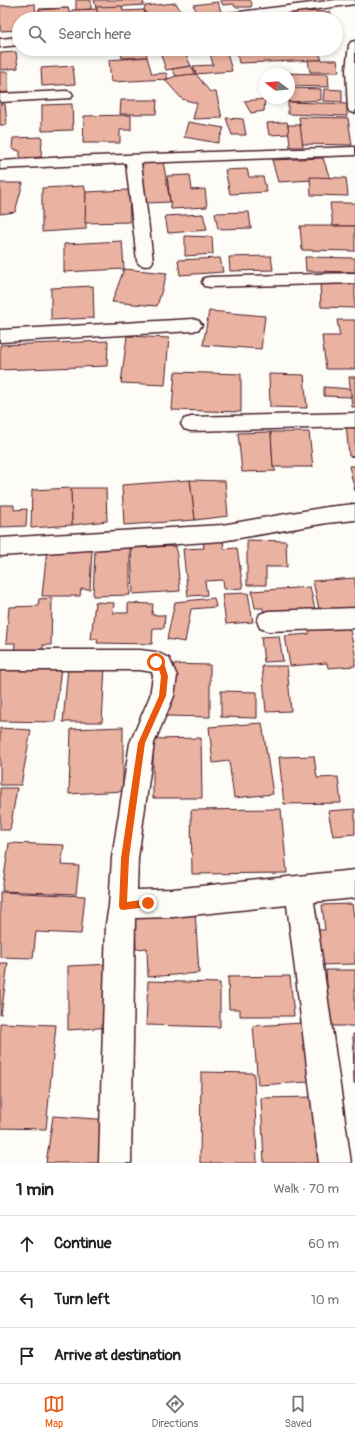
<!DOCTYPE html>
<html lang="en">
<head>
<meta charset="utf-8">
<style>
	body { margin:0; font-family:Pangolin,sans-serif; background:#f2f2f2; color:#222 }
	.compass { position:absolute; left:259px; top:68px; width:36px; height:36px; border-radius:50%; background:#fff; box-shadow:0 2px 6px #0003; rotate:286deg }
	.stop { position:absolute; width:12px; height:12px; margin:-9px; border:3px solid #ea580c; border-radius:50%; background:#fff }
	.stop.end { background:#ea580c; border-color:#fff; box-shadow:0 1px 4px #0008 }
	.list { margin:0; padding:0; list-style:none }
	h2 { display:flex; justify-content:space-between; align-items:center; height:52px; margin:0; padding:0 16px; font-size:17px }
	h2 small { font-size:13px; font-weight:400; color:#767676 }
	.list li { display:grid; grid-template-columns:26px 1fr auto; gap:12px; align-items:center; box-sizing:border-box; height:56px; padding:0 16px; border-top:1px solid #e0e0e0 }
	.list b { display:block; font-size:15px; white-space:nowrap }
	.list em { font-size:13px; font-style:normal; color:#767676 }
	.icon { flex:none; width:22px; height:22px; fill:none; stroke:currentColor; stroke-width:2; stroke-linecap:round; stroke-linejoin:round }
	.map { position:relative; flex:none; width:355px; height:1163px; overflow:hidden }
	.search { position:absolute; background:#fff; box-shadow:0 2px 6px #0003; left:12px; right:12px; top:12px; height:44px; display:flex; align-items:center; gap:10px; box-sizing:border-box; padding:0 14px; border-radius:22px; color:#767676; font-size:15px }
	.sheet { height:220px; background:#fff }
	nav { display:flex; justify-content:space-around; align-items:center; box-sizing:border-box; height:56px; border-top:1px solid #e0e0e0; background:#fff; font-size:11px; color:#767676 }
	nav a { display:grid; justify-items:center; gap:2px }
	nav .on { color:#ea580c }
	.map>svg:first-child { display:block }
	.building { fill:#eab2a1; stroke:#4a1f2b }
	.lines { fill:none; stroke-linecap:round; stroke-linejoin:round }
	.street-casing { stroke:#4a1f2b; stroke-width:3 }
	.secondary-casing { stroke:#4a1f2b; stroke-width:3 }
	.street { fill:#fdfcf7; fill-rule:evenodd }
	.secondary { fill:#fdfcf7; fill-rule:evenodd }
	.route { fill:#ea580c }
</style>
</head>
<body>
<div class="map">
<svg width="355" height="1163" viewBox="0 0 355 1163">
	<rect width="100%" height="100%" fill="#fdfcf7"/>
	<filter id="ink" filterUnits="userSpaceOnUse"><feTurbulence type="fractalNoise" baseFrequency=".025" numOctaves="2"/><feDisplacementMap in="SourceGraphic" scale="8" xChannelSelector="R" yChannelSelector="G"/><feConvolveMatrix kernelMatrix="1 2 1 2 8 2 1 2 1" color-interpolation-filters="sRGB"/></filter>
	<g filter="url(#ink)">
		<g class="building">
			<polygon points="76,0 91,0 91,9 76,10"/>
			<polygon points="94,0 143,0 144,5 96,8"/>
			<polygon points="220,0 250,0 252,3 251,7 235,7 234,4 223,5"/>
			<polygon points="218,2 221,12 197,12 193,5"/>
			<polygon points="176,3 185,19 151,19 144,10 145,6"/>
			<polygon points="35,4 36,19 19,19 19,30 0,31 0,6"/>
			<polygon points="122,6 123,11 144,10 146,18 98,19 96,7"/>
			<polygon points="68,8 69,15 39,17 39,9"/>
			<polygon points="68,8 70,14 52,18 51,15 39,16 38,10"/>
			<polygon points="97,9 97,19 72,19 72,10"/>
			<polygon points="290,11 331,12 330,19 291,19"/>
			<polygon points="115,49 147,49 116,52"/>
			<polygon points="159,49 183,49 191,66 166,70"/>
			<polygon points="209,49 226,49 232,71 196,74 193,66 213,65"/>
			<polygon points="236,49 254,49 255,52 318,50 322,60 239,63"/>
			<polygon points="146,51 147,57 122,58 121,52"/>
			<polygon points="16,52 18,68 0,70 0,53"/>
			<polygon points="147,57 152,74 166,73 168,79 111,82 109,60"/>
			<polygon points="308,60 337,60 339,72 310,72"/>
			<polygon points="73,66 75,84 42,86 41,68"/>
			<polygon points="191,66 196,74 176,76 172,69"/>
			<polygon points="0,72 8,72 8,92 0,93"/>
			<polygon points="277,73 328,74 329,87 289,86 289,74 277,74"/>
			<polygon points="196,74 210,92 216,92 222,118 193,119 197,103 182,99 165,80 176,76"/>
			<polygon points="289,88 321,89 321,100 288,102"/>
			<polygon points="324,89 342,90 342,102 323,101"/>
			<polygon points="265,99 264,111 251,113 244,101"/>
			<polygon points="121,100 157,100 156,114 120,114"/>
			<polygon points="288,102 347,104 347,116 288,114"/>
			<polygon points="0,104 5,104 7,125 0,125"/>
			<polygon points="72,104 73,130 42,131 42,105"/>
			<polygon points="131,115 131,130 120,130 120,143 83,143 84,116"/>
			<polygon points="299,117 348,118 352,145 302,144"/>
			<polygon points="226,118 243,119 246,135 232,135"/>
			<polygon points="188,122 224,128 218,143 184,137"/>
			<polygon points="287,122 290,134 269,135 267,123"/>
			<polygon points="288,125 300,125 303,147 290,147"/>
			<polygon points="42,137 41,157 20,158 20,151 12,149 13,138"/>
			<polygon points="323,158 330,179 278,182 272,160"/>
			<polygon points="163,161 170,202 146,203 140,162"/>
			<polygon points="247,169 249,177 263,177 267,192 230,194 225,170"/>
			<polygon points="190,175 192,190 205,189 207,207 171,209 167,176"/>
			<polygon points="310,177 346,178 348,196 311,195"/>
			<polygon points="0,183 23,183 15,212 0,214"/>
			<polygon points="84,186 86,192 86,229 42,232 42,188"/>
			<polygon points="129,190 130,222 85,223 86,192"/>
			<polygon points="330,203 355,203 355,226 333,226"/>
			<polygon points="249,212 251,228 218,229 215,213"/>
			<polygon points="203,214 207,230 168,233 165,216"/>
			<polygon points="300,226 355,226 355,251 302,250"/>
			<polygon points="185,236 212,237 213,254 185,256"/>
			<polygon points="122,241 124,269 64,272 64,244"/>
			<polygon points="271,256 273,270 230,271 229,257"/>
			<polygon points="305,257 355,258 355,272 306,271"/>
			<polygon points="220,258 223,272 180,275 178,260"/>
			<polygon points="124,269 167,273 157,306 112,302"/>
			<polygon points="320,282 355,283 355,308 321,307"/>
			<polygon points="93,286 94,318 51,320 51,288"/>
			<polygon points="209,311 265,316 261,349 203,345"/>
			<polygon points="337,320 355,320 355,369 326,369 322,336 340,336"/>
			<polygon points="127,336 169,338 165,385 121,383"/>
			<polygon points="108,341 107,366 0,370 0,345"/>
			<polygon points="175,372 241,374 241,412 172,410"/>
			<polygon points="269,374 304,375 307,408 270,407"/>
			<polygon points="349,377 355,377 355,407 352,407"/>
			<polygon points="324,387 351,389 351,397 324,396"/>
			<polygon points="346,424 355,424 355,457 349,456"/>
			<polygon points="271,432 273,467 276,471 242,472 238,433"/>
			<polygon points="271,432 309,432 313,467 273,467"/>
			<polygon points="349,466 355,466 355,491"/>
			<polygon points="190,480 225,481 228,516 195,520"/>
			<polygon points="190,480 195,520 124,525 122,485"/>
			<polygon points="71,488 106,488 107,521 72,525"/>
			<polygon points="71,488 72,525 31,528 32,490"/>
			<polygon points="0,505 14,505 14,510 27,509 26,526 0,527"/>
			<polygon points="223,539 224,549 237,548 243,588 224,589 223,580 205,581 207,595 188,596 183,549 204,548 203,541"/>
			<polygon points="247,540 286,541 287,567 266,567 266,585 247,585"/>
			<polygon points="176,546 180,591 133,594 131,548"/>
			<polygon points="130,547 130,595 93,596 95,548"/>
			<polygon points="47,549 92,549 90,589 81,589 80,596 42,596"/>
			<polygon points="355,578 355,611 320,614 313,581"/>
			<polygon points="310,587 316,614 264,618 263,608 255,608 252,591"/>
			<polygon points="248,593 253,622 226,624 222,594"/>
			<polygon points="52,598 51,645 43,645 43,653 14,655 15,643 6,643 9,607 38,606 39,599"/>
			<polygon points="214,598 216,607 191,609 185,642 167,639 175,602"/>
			<polygon points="95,602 114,603 113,613 128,613 128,603 153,604 152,615 165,615 164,628 153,628 152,644 97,643 98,639 91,639"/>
			<polygon points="349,626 355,653 355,666 328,668 327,663 290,666 285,636 309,634 309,629"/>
			<polygon points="279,636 283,661 264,662 261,637"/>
			<polygon points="169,664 210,665 210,717 167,716"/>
			<polygon points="0,666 61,666 55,722 0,721"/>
			<polygon points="262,666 287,666 291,711 266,712"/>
			<polygon points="68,667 105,667 102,722 63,722"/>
			<polygon points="221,691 257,692 257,718 221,717"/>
			<polygon points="262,723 273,794 234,798 229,761 213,763 209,727"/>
			<polygon points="123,727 123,791 69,794 71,729"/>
			<polygon points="0,728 31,730 21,785 0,785"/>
			<polygon points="201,738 202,798 153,798 153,739"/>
			<polygon points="314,756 317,778 338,777 341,803 284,804 279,757"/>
			<polygon points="0,788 17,788 10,830 0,830"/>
			<polygon points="281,809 287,873 192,874 191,810"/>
			<polygon points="355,809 355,834 333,836 328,811"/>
			<polygon points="9,843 64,845 61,865 79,866 76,894 2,891"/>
			<polygon points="0,892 85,896 81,934 36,932 33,958 0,957"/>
			<polygon points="352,904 354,917 355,916 355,964 319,965 316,930 325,930 322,905"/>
			<polygon points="195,911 199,973 148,977 147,948 136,949 135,915"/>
			<polygon points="0,963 8,963 1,1015 0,1015"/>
			<polygon points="112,964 112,1027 68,1030 68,966"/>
			<polygon points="326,970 355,970 355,1026 330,1026"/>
			<polygon points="290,976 294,1016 240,1016 240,1009 229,1009 228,977"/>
			<polygon points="148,981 220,983 220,1027 146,1025"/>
			<polygon points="0,1023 56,1025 46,1129 0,1128"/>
			<polygon points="302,1023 309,1082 258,1085 253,1026"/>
			<polygon points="353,1034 355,1034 355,1084 354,1083"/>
			<polygon points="201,1072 254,1073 257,1163 200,1163"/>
			<polygon points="317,1097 323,1163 264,1163 261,1098"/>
			<polygon points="53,1116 111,1120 107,1163 46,1163"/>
		</g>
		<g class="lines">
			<defs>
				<g id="street">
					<polygon points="336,0 355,0 355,4 243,19 209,19 211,16 215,15"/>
					<polygon points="19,37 19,45 0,47 0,39"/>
					<polygon points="66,91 71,92 73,95 71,98 0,102 0,94"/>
					<polygon points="355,147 355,155 141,163 153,261 151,264 145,266 139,264 137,261 126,163 0,169 0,161 67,157"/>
					<polygon points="355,273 355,283 210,287 204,286 202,282 204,278 210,277"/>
					<polygon points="193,319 199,321 202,325 199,329 193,331 0,342 0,330"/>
					<polygon points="355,413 355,427 191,431 184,429 181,424 184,419 191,417"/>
					<polygon points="355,504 355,520 327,523 222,541 0,556 0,538 222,525 327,507"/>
					<polygon points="355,608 355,628 268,631 260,628 257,621 260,614 268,611"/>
					<polygon points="0,650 140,650 156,652 169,658 177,676 174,696 154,743 138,858 137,890 173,889 355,870 355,898 314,902 351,1163 319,1163 287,905 173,917 135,918 131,1163 99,1163 106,924 109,906 112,858 130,743 150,696 153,676 152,672 140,670 0,670"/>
				</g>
				<polygon id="secondary" points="355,41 355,113 350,112 348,109 346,70 349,45 351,42"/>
			</defs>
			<use href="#street" class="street-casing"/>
			<use href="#secondary" class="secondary-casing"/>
			<use href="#street" class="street"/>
			<use href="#secondary" class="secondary"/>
		</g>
	</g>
	<polygon class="route" points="156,659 164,663 168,676 166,696 145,743 129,858 127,902 148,899 151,900 152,903 151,906 148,907 123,910 120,909 119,906 121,858 138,743 159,696 161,676 158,667 152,662"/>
</svg>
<svg class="compass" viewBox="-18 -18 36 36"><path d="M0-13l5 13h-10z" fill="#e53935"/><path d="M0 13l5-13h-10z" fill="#767676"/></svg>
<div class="stop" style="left:156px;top:662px"></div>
<div class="stop end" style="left:148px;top:903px"></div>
<div class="search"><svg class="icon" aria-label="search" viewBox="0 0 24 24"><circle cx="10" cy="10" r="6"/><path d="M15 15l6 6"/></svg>Search here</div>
</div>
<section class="sheet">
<h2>1 min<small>Walk · 70 m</small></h2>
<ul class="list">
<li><svg class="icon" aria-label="ahead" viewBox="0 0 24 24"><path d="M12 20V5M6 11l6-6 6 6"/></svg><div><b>Continue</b></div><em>60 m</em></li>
<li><svg class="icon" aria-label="left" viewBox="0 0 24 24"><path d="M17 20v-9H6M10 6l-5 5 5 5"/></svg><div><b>Turn left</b></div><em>10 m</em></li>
<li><svg class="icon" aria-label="arrive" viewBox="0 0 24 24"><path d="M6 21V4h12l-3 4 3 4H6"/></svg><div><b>Arrive at destination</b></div></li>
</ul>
</section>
<nav>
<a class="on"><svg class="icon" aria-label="map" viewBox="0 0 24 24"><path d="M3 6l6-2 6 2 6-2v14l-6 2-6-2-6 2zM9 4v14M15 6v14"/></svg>Map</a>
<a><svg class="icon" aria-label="directions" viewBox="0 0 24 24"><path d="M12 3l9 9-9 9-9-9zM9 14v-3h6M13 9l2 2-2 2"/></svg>Directions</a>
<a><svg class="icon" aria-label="saved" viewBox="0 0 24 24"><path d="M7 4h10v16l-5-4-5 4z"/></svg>Saved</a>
</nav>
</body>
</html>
